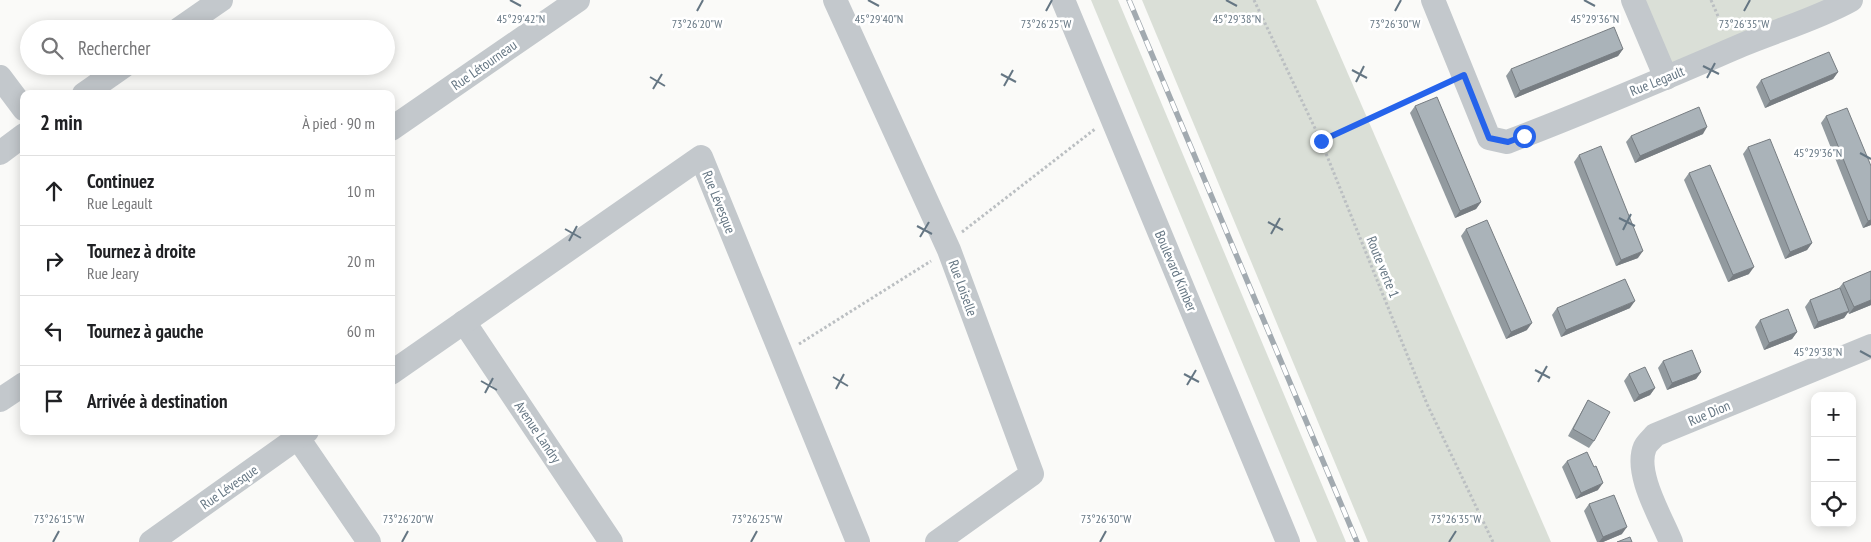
<!DOCTYPE html>
<html lang="fr">
<head>
<meta charset="utf-8">
<style>
	body { margin:0; font-family:"PT Sans Narrow",sans-serif; background:#f2f2f2; color:#202124 }
	.controls { position:absolute; right:15px; bottom:15px; display:grid; overflow:hidden; border-radius:10px; box-shadow:0 2px 12px #0003 }
	.controls button { width:45px; height:45px; display:grid; place-items:center; padding:0; border:0; border-bottom:1px solid #e0e0e0; background:#fff; color:#202124; font:25px sans-serif }
	.stop { position:absolute; width:15px; height:15px; margin:-11px; border:4px solid #2563eb; border-radius:50%; background:#fff }
	.stop.end { background:#2563eb; border-color:#fff; box-shadow:0 1px 5px #0008 }
	.list { margin:0; padding:0; list-style:none }
	h2 { display:flex; justify-content:space-between; align-items:center; height:65px; margin:0; padding:0 20px; font-size:21px }
	h2 small { font-size:16px; font-weight:400; color:#757577 }
	.list li { display:grid; grid-template-columns:32px 1fr auto; gap:15px; align-items:center; box-sizing:border-box; height:70px; padding:0 20px; border-top:1px solid #e0e0e0 }
	.list b { display:block; font-size:19px; white-space:nowrap }
	.list p { margin:0; font-size:16px; white-space:nowrap; color:#757577 }
	.list em { font-size:16px; font-style:normal; color:#757577 }
	.icon { flex:none; width:28px; height:28px; fill:none; stroke:currentColor; stroke-width:2; stroke-linecap:round; stroke-linejoin:round }
	.map { position:relative; flex:none; width:1871px; height:542px; overflow:hidden }
	.search { position:absolute; background:#fff; box-shadow:0 2px 12px #0003; left:20px; top:20px; width:375px; height:55px; display:flex; align-items:center; gap:12px; box-sizing:border-box; padding:0 18px; border-radius:28px; color:#757577; font-size:19px }
	.panel { position:absolute; background:#fff; box-shadow:0 2px 12px #0003; left:20px; top:90px; width:375px; height:345px; border-radius:10px }
	.map>svg:first-child { display:block }
	.green { fill:#dadfd7 }
	.lines { fill:none; stroke-linecap:round; stroke-linejoin:round }
	.path { stroke:#bbbfc2; stroke-width:3; stroke-dasharray:2.5 2.5; stroke-linecap:butt }
	.minor { stroke:#c3c8cc; stroke-width:24 }
	.rail-casing { stroke:#a2aab0; stroke-width:5.5 }
	.rail { stroke:#fff; stroke-width:4; stroke-dasharray:11; stroke-linecap:butt }
	.wall { fill:#929a9f }
	.shaded-wall { fill:#777d82 }
	.building { fill:#aab3b9; stroke:#777d82 }
	.route { stroke:#2563eb; stroke-width:6 }
	.ticks { fill:none; stroke:#657683; stroke-width:2 }
	.labels { text-anchor:middle; stroke-width:5; stroke-linejoin:round; paint-order:stroke }
	.street-label { font-size:14px; fill:#657683; stroke:#fff }
	.ticks-label { font-size:12px; text-anchor:middle; fill:#657683; stroke:#fff; stroke-width:5; stroke-linejoin:round; paint-order:stroke }
</style>
</head>
<body>
<div class="map">
<svg width="1871" height="542" viewBox="0 0 1871 542">
	<rect width="100%" height="100%" fill="#fafaf8"/>
	<g class="green">
		<polygon points="1091,0 1118,0 1346,542 1317,542"/>
		<polygon points="1142,0 1316,0 1551,542 1368,542"/>
		<polygon points="1633,0 1838,0 1666,78"/>
	</g>
	<g class="lines">
		<g class="path">
			<polyline points="1254,0 1321,141 1427,404 1493,542"/>
			<polyline points="1711,0 1724,30"/>
			<polyline points="1321,141 1446,84"/>
			<polyline points="962,232 1095,129"/>
			<polyline points="799,344 931,261"/>
		</g>
		<g class="minor">
			<polyline points="835,0 949,250 1032,474 937,542"/>
			<polyline points="1063,0 1288,542"/>
			<path d="M1433,0L1489,138L1507,142C1587,112 1665,78 1742,45C1778,30 1817,19 1851,0"/>
			<polyline points="1633,0 1666,78"/>
			<polyline points="179,29 221,0"/>
			<polyline points="0,77 24,109"/>
			<polyline points="84,94 124,66"/>
			<polyline points="391,129 578,0"/>
			<polyline points="0,153 24,135"/>
			<polyline points="464,322 611,542"/>
			<polyline points="391,373 701,157 858,542"/>
			<polyline points="0,400 24,384"/>
			<polyline points="298,438 369,542"/>
			<polyline points="151,542 307,431"/>
			<path d="M1671,542C1661,517 1634,473 1645,447C1647,443 1652,439 1655,435L1871,346"/>
		</g>
		<defs>
			<polyline id="rail" points="1129,0 1357,542"/>
		</defs>
		<use href="#rail" class="rail-casing"/>
		<use href="#rail" class="rail"/>
	</g>
	<g class="wall">
		<polygon points="1623,49 1618,56 1515,98 1506,76 1511,69"/>
		<polygon points="1838,72 1833,79 1765,108 1756,87 1761,80"/>
		<polygon points="1415,106 1481,202 1476,209 1455,218 1410,113"/>
		<polygon points="1826,116 1871,166 1871,225 1863,228 1821,123"/>
		<polygon points="1703,134 1635,163 1626,142 1631,136"/>
		<polygon points="1748,147 1812,243 1807,250 1785,259 1743,154"/>
		<polygon points="1579,155 1638,258 1616,266 1574,162"/>
		<polygon points="1689,173 1749,274 1728,282 1684,180"/>
		<polygon points="1466,229 1527,330 1506,339 1461,236"/>
		<polygon points="1871,271 1871,305 1849,314 1848,312 1844,318 1814,329 1805,307 1810,300 1839,288 1843,283"/>
		<polygon points="1557,308 1630,308 1561,337 1552,315"/>
		<polygon points="1760,320 1797,332 1792,339 1764,350 1755,327"/>
		<polygon points="1663,361 1701,372 1696,379 1667,390 1658,368"/>
		<polygon points="1629,374 1655,388 1650,395 1634,402 1624,381"/>
		<polygon points="1588,400 1594,441 1589,448 1568,436 1584,407"/>
		<polygon points="1567,461 1594,467 1598,490 1576,499 1562,467"/>
		<polygon points="1589,504 1622,534 1603,542 1597,542 1584,511"/>
	</g>
	<g class="shaded-wall">
		<polygon points="1623,49 1618,56 1515,98 1520,91"/>
		<polygon points="1838,72 1833,79 1765,108 1770,101"/>
		<polygon points="1707,127 1703,134 1635,163 1640,156"/>
		<polygon points="1481,202 1476,209 1455,218 1460,211"/>
		<polygon points="1871,220 1871,225 1863,228 1868,221"/>
		<polygon points="1812,243 1807,250 1785,259 1790,252"/>
		<polygon points="1643,251 1638,258 1616,266 1621,260"/>
		<polygon points="1754,267 1749,274 1728,282 1733,275"/>
		<polygon points="1871,300 1871,305 1849,314 1854,307"/>
		<polygon points="1635,301 1630,308 1561,337 1566,330"/>
		<polygon points="1849,311 1844,318 1814,329 1818,322"/>
		<polygon points="1532,323 1527,330 1506,339 1511,332"/>
		<polygon points="1797,332 1792,339 1764,350 1769,343"/>
		<polygon points="1701,372 1696,379 1667,390 1672,383"/>
		<polygon points="1655,388 1650,395 1634,402 1639,395"/>
		<polygon points="1603,483 1598,490 1576,499 1581,493"/>
		<polygon points="1627,527 1622,534 1603,542 1599,542 1603,537"/>
	</g>
	<g class="building">
		<polygon points="1614,27 1623,49 1520,91 1511,69"/>
		<polygon points="1829,52 1838,72 1770,101 1761,80"/>
		<polygon points="1437,97 1481,202 1460,211 1415,106"/>
		<polygon points="1699,107 1707,127 1640,156 1631,136"/>
		<polygon points="1847,108 1871,166 1871,220 1868,221 1826,116"/>
		<polygon points="1770,139 1812,243 1790,252 1748,147"/>
		<polygon points="1601,146 1643,251 1621,260 1579,155"/>
		<polygon points="1710,165 1754,267 1733,275 1689,173"/>
		<polygon points="1487,220 1532,323 1511,332 1466,229"/>
		<polygon points="1871,271 1871,300 1854,307 1843,283"/>
		<polygon points="1625,279 1635,301 1566,330 1557,308"/>
		<polygon points="1840,288 1849,311 1818,322 1810,300"/>
		<polygon points="1788,309 1797,332 1769,343 1760,320"/>
		<polygon points="1692,350 1701,372 1672,383 1663,361"/>
		<polygon points="1645,367 1655,388 1639,395 1629,374"/>
		<polygon points="1588,400 1610,412 1594,441 1573,429"/>
		<polygon points="1587,452 1594,467 1596,466 1603,483 1581,493 1567,461"/>
		<polygon points="1614,495 1627,527 1603,537 1589,504"/>
		<polygon points="1630,537 1632,542 1617,542"/>
	</g>
	<g class="lines">
		<polyline class="route" points="1321,141 1464,75 1489,138 1508,142 1524,136"/>
	</g>
	<path class="ticks" d="M510,0L521,6M868,0L879,6M1226,0L1237,6M1584,0L1595,6M697,11L703,0M1046,11L1052,0M1395,11L1401,0M1744,11L1750,0M1703,66L1719,74M1352,70L1367,78M1001,74L1016,82M650,77L665,86M1707,78L1715,63M1356,82L1364,66M1004,86L1013,70M653,89L662,74M1860,153L1871,159M1619,218L1635,226M1268,222L1283,230M917,226L932,234M565,229L581,238M1623,230L1631,214M1271,234L1280,218M920,237L929,222M569,241L577,226M1860,351L1871,357M1535,370L1550,378M1184,374L1199,382M833,377L848,386M481,381L497,390M1538,382L1547,366M1187,385L1196,370M836,389L844,374M485,393L493,378M53,542L59,531M402,542L408,531M751,542L757,531M1100,542L1106,531M1449,542L1456,531"/>
	<g class="labels">
		<g class="street-label">
			<text transform="translate(484 65) rotate(-35)" y="5">Rue Létourneau</text>
			<text transform="translate(1657 81) rotate(-22)" y="5">Rue Legault</text>
			<text transform="translate(719 202) rotate(68)" y="5">Rue Lévesque</text>
			<text transform="translate(1383 267) rotate(68)" y="5">Route verte 1</text>
			<text transform="translate(1176 271) rotate(67)" y="5">Boulevard Kimber</text>
			<text transform="translate(963 288) rotate(70)" y="5">Rue Loiselle</text>
			<text transform="translate(1709 413) rotate(-23)" y="5">Rue Dion</text>
			<text transform="translate(538 432) rotate(56)" y="5">Avenue Landry</text>
			<text transform="translate(229 487) rotate(-35)" y="5">Rue Lévesque</text>
		</g>
	</g>
	<g class="ticks-label">
		<text x="1595" y="23">45°29'36"N</text>
		<text x="521" y="23">45°29'42"N</text>
		<text x="1237" y="23">45°29'38"N</text>
		<text x="879" y="23">45°29'40"N</text>
		<text x="697" y="28">73°26'20"W</text>
		<text x="1046" y="28">73°26'25"W</text>
		<text x="1395" y="28">73°26'30"W</text>
		<text x="1744" y="28">73°26'35"W</text>
		<text x="1818" y="157">45°29'36"N</text>
		<text x="1818" y="356">45°29'38"N</text>
		<text x="59" y="523">73°26'15"W</text>
		<text x="408" y="523">73°26'20"W</text>
		<text x="757" y="523">73°26'25"W</text>
		<text x="1106" y="523">73°26'30"W</text>
		<text x="1456" y="523">73°26'35"W</text>
	</g>
</svg>
<div class="controls">
<button>+</button>
<button>−</button>
<button><svg class="icon" aria-label="locate" viewBox="0 0 24 24"><circle cx="12" cy="12" r="6"/><path d="M12 2v4M12 18v4M2 12h4M18 12h4"/></svg></button>
</div>
<div class="stop" style="left:1524px;top:136px"></div>
<div class="stop end" style="left:1321px;top:141px"></div>
<div class="search"><svg class="icon" aria-label="search" viewBox="0 0 24 24"><circle cx="10" cy="10" r="6"/><path d="M15 15l6 6"/></svg>Rechercher</div>
<section class="panel">
<h2>2 min<small>À pied · 90 m</small></h2>
<ul class="list">
<li><svg class="icon" aria-label="ahead" viewBox="0 0 24 24"><path d="M12 20V5M6 11l6-6 6 6"/></svg><div><b>Continuez</b><p>Rue Legault</p></div><em>10 m</em></li>
<li><svg class="icon" aria-label="right" viewBox="0 0 24 24"><path d="M7 20v-9h11M14 6l5 5-5 5"/></svg><div><b>Tournez à droite</b><p>Rue Jeary</p></div><em>20 m</em></li>
<li><svg class="icon" aria-label="left" viewBox="0 0 24 24"><path d="M17 20v-9H6M10 6l-5 5 5 5"/></svg><div><b>Tournez à gauche</b></div><em>60 m</em></li>
<li><svg class="icon" aria-label="arrive" viewBox="0 0 24 24"><path d="M6 21V4h12l-3 4 3 4H6"/></svg><div><b>Arrivée à destination</b></div></li>
</ul>
</section>
</div>
</body>
</html>
